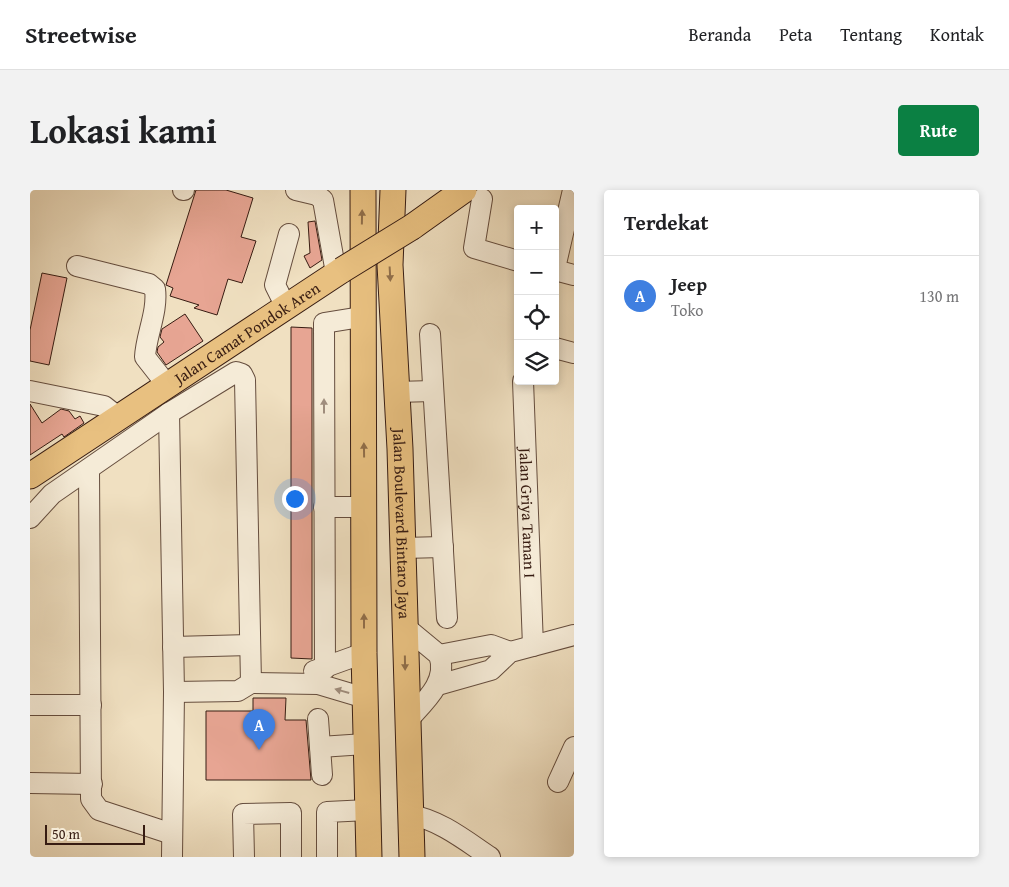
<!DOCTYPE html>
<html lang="id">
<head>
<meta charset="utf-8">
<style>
	body { margin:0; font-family:"Gentium Book Plus",serif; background:#f2f2f2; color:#202124 }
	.controls { position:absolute; right:15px; top:15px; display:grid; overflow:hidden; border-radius:5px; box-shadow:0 2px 8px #0003 }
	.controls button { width:45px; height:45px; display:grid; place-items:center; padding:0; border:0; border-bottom:1px solid #e0e0e0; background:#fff; color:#202124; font:25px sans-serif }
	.scale { position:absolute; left:15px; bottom:12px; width:100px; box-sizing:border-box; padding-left:5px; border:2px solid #371c12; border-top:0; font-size:14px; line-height:18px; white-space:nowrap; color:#371c12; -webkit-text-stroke:4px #f5ebd7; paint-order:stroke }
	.you { position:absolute; left:264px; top:308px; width:18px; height:18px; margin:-12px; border:4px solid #fff; border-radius:50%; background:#1a73e8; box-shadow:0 0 0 8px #1a73e833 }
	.badge { display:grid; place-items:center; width:32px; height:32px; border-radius:50%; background:#0b8043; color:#fff; font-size:16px; font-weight:700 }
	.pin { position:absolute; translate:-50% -41px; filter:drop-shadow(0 1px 2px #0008) }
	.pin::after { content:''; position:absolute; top:26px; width:18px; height:15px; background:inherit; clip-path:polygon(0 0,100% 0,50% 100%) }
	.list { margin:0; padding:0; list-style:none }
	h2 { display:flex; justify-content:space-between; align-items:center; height:65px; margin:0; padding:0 20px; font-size:21px }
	h2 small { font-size:16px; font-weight:400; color:#757577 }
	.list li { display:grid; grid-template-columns:32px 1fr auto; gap:15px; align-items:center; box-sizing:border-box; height:80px; padding:0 20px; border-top:1px solid #e0e0e0 }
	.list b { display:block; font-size:19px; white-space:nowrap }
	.list p { margin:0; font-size:16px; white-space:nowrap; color:#757577 }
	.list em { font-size:16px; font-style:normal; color:#757577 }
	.icon { flex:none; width:28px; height:28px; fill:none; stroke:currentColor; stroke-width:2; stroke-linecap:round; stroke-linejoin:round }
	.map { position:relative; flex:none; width:544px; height:667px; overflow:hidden; border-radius:5px }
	header { display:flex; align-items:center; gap:30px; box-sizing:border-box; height:70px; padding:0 25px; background:#fff; border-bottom:1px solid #e0e0e0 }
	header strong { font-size:24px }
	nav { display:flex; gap:28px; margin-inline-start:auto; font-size:18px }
	.intro { display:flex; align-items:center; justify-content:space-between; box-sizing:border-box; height:120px; padding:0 30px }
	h1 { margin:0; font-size:35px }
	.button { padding:12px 22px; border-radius:5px; background:#0b8043; color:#fff; font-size:18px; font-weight:700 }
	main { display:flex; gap:30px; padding:0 30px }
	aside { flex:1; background:#fff; border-radius:5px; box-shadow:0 2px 8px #0003 }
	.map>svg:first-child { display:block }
	.building { fill:#e7a593; stroke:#371c12 }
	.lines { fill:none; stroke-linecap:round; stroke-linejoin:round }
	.minor-casing { stroke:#654d3e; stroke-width:22 }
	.major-casing { stroke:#371c12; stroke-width:27 }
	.minor { stroke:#f5ebd7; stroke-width:20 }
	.major { stroke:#e8c080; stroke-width:25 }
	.major-bridge-casing { stroke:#371c12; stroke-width:27; stroke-linecap:butt }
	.major-bridge { stroke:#e8c080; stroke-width:25 }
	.oneway { fill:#906e49 }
	.oneway2 { fill:#a08e7e }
	.labels { text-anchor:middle; stroke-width:4; stroke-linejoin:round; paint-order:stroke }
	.street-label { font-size:16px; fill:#371c12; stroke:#f5ebd7 }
</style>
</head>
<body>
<header>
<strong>Streetwise</strong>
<nav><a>Beranda</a><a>Peta</a><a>Tentang</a><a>Kontak</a></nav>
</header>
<div class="intro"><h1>Lokasi kami</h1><a class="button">Rute</a></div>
<main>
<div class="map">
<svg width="544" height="667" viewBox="0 0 544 667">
	<rect width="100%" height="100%" fill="#f0e0c1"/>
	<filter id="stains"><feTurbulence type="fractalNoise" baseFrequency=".004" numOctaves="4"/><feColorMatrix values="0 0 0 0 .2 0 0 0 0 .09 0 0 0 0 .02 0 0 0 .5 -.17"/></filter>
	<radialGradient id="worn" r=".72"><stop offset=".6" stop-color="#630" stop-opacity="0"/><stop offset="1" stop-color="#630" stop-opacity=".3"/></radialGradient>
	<g class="building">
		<polygon points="166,0 196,0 223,8 211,47 226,51 212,93 198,89 187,125 164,118 169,115 140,106 143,98 136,95"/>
		<polygon points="285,31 292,70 280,78 274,66 280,63 278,32"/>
		<polygon points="12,83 37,88 19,175 0,171 0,140"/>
		<polygon points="155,124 173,151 136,175 127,162 128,157 134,152 130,147 132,139"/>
		<polygon points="261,137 282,138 282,469 261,468"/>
		<polygon points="0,214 12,233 31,219 39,221 45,229 50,226 54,233 34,247 32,244 0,265"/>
		<polygon points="223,508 256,508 255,530 276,530 281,590 176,590 176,521 223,521"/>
	</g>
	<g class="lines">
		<defs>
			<g id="minor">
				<polyline points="153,0 154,0"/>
				<polyline points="266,0 287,5 293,10 306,83"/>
				<polyline points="452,9 444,58 488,71"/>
				<path d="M47,76L119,94L125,99C128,122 116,145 115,167L137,195"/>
				<polyline points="525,78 543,0"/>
				<polyline points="525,80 544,85"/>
				<polyline points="256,117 245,95 259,44"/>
				<polyline points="400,144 417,428"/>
				<polyline points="525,158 544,163"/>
				<path id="s1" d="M493,191L503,456"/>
				<polyline points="0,201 74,216 88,227"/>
				<polyline points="366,202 403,201"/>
				<polyline points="139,223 144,502 142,667"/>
				<polyline points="59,279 61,609 69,620 142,644"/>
				<polyline points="294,317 335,317"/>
				<polyline points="0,328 22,304 139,223 206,182 212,184 215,190 221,493"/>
				<polyline points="373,358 413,357"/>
				<path d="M374,436L409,465C419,492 393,513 377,531"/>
				<polyline points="143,457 220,455"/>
				<polyline points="409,465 461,455 480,462"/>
				<polyline points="295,479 294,133 331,127"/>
				<polyline points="284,481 334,463"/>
				<polyline points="408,495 461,480 480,462 544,445"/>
				<polyline points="144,502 208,501 221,493 288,494 335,508"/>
				<polyline points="0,515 61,515"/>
				<polyline points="288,529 292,585"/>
				<polyline points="290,557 335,554"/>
				<polyline points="528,592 544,557"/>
				<polyline points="0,593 62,594"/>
				<path d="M381,625C410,630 436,651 460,667"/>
				<polyline points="214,667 213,624 261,623 261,667"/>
				<polyline points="297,667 297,622 338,620"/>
			</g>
			<g id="major">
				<polyline points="333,0 334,463 339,667"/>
				<path id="s2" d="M363,0L360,75L370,259L382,667"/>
				<polyline points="382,37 434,0"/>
				<path id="s3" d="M0,286L312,80"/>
			</g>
		</defs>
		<use href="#minor" class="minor-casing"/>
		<use href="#major" class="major-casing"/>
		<use href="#minor" class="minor"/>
		<use href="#major" class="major"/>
		<defs>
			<polyline id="major-bridge" points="312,80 382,37"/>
		</defs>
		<use href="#major-bridge" class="major-bridge-casing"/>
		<use href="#major-bridge" class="major-bridge"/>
	</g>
	<defs><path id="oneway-solid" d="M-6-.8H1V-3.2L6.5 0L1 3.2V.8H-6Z" transform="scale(1.25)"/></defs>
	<g class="oneway">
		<use href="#oneway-solid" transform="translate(332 27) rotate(-89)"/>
		<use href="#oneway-solid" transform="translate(360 84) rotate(87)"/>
		<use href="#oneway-solid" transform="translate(334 260) rotate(-91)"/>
		<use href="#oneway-solid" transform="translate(334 431) rotate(-90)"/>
		<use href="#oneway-solid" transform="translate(375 473) rotate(89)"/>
	</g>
	<g class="oneway2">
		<use href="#oneway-solid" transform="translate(294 216) rotate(-90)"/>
		<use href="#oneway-solid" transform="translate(312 501) rotate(-164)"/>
	</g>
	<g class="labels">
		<g class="street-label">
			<text dy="6" stroke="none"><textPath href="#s3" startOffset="260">Jalan Camat Pondok Aren</textPath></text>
			<text dy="6" stroke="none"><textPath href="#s1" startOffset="132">Jalan Griya Taman I</textPath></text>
			<text dy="6" stroke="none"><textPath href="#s2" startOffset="334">Jalan Boulevard Bintaro Jaya</textPath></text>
		</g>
	</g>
	<rect width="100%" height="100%" filter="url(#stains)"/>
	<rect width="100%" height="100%" fill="url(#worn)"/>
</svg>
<div class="controls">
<button>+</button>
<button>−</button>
<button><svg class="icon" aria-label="locate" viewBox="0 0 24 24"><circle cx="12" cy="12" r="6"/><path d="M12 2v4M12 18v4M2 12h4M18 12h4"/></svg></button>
<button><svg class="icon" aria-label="layers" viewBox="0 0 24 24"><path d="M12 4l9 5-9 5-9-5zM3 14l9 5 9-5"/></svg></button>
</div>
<div class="scale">50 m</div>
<div class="you"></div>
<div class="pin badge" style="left:229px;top:560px;background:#3f7fe0">A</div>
</div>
<aside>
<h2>Terdekat<small></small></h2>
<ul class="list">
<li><span class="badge" style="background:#3f7fe0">A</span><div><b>Jeep</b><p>Toko</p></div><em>130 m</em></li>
</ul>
</aside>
</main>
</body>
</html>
